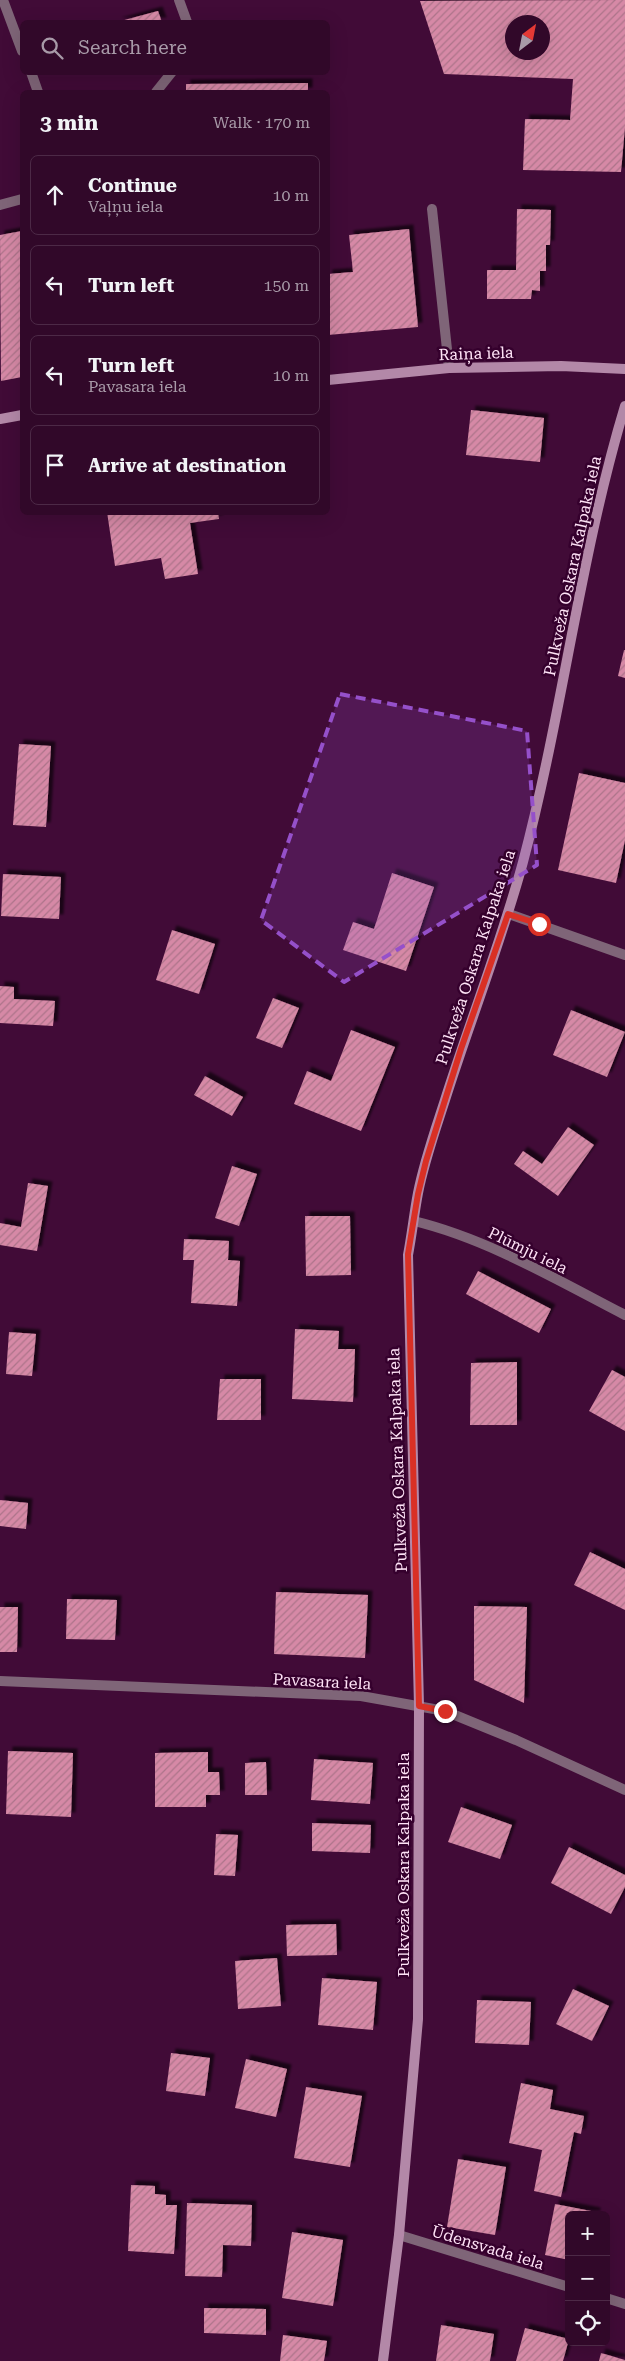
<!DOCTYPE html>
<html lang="en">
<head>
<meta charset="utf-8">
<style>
	body { margin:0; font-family:"Roboto Serif",serif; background:#391131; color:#f1f3f6 }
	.controls { position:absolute; right:15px; bottom:15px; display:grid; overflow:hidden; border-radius:8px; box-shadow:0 5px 20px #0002 }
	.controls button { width:45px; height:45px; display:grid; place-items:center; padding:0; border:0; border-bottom:1px solid #4c2946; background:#310829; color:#f1f3f6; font:25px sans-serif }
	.compass { position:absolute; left:505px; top:15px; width:45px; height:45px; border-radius:50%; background:#310829; box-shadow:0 5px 20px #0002; rotate:32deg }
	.stop { position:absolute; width:15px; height:15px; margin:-11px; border:4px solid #d93025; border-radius:50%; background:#fff }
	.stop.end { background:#d93025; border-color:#fff; box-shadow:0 1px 5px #0008 }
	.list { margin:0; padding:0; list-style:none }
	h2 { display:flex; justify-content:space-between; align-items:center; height:65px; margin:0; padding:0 20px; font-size:21px }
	h2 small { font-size:16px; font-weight:400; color:#a89aa8 }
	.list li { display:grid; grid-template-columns:32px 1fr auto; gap:15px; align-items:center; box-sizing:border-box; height:80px; margin:0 10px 10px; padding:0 10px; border:1px solid #4c2946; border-radius:8px }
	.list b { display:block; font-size:19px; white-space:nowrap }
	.list p { margin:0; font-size:16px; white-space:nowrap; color:#a89aa8 }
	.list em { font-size:16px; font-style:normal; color:#a89aa8 }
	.icon { flex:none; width:28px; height:28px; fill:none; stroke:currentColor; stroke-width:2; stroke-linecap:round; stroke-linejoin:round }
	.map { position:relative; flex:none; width:625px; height:2361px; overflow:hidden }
	.search { position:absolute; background:#310829; box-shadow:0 5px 20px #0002; left:20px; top:20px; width:310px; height:55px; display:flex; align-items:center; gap:12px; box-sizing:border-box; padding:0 18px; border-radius:8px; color:#a89aa8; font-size:19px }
	.panel { position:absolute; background:#310829; box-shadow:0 5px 20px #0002; left:20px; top:90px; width:310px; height:425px; border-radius:8px }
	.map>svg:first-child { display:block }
	.building { fill:url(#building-hatch); fill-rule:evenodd; filter:url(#shadow) }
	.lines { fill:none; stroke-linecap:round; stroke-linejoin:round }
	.lane { stroke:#7f6578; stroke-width:10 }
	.street { stroke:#7f6578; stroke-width:10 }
	.secondary { stroke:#b388a8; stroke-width:10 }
	.route { stroke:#d93025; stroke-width:6 }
	.marked { fill:#9550ca; fill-opacity:0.2; stroke:#9550ca; stroke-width:4; stroke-dasharray:10 6; stroke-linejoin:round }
	.labels { text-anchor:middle; stroke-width:5; stroke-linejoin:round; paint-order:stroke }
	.street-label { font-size:16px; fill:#fee2f6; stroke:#35002d }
</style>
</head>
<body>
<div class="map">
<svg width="625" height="2361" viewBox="0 0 625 2361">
	<defs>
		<pattern id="building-hatch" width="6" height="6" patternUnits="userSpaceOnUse" patternTransform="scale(1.25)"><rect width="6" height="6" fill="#d689a6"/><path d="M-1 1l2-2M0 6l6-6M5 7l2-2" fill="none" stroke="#ad748a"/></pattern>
		<filter id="shadow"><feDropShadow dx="4.5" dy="-4.5" stdDeviation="1" flood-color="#0009"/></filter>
	</defs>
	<rect width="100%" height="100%" fill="#410b37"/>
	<g class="building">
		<path d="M625,0V127L621,172L523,170L525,119L570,120L573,79L444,74L420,1ZM512,22H542V52H512Z"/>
		<polygon points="158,11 162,22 117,22"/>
		<polygon points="308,83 308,92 186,92 186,84"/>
		<polygon points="517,209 551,210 550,245 546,245 546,271 540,271 540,291 532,290 531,299 487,299 487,270 516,270"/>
		<polygon points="409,229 418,327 328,335 328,274 353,272 349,235"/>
		<polygon points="22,231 22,377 1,381 0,235"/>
		<polygon points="471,410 544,418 540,462 466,455"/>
		<polygon points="107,512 218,512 219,519 190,523 198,574 165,579 161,558 115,566"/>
		<polygon points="624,650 625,650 625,678 618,676"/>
		<polygon points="19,744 51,746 46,827 13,825"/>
		<polygon points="579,773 625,783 625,840 616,883 558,870"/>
		<polygon points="392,873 434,887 406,971 343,950 353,922 374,929"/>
		<polygon points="3,874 61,877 59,919 1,916"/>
		<polygon points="172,930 215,944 199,994 156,980"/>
		<polygon points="0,986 14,987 14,999 55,1001 53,1026 0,1023"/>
		<polygon points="273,998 299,1008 282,1048 256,1038"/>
		<polygon points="571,1010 625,1032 607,1077 553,1055"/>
		<polygon points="351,1030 395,1047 361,1131 294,1104 307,1071 331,1081"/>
		<polygon points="205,1076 243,1097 232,1116 194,1095"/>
		<polygon points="568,1127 594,1145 558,1196 514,1164 523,1151 542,1164"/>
		<polygon points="232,1166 257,1174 239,1226 215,1218"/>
		<polygon points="28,1183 48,1186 37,1251 0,1245 0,1223 21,1227"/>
		<polygon points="305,1216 350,1216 351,1275 306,1276"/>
		<polygon points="184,1239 229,1241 228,1260 240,1261 237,1306 191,1303 194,1260 183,1260"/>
		<polygon points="478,1271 551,1309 539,1333 466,1294"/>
		<polygon points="295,1329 339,1331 338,1349 355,1349 353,1402 292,1399"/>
		<polygon points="9,1332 36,1334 32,1376 6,1374"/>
		<polygon points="517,1362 517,1425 470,1425 471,1363"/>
		<polygon points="612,1370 625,1377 625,1431 589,1411"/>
		<polygon points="220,1379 261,1379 261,1420 217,1420"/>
		<polygon points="0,1500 28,1503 26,1529 0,1526"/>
		<polygon points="590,1552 625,1569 625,1610 574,1585"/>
		<polygon points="276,1592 368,1595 365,1658 274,1654"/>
		<polygon points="67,1599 117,1600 115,1640 66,1639"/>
		<polygon points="474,1606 527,1607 524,1703 474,1680"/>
		<polygon points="0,1607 18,1607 17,1652 0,1652"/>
		<polygon points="8,1751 73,1753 71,1817 6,1814"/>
		<polygon points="208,1752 208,1772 219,1772 220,1795 206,1795 206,1807 155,1807 155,1753"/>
		<polygon points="314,1759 373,1763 370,1804 311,1800"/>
		<polygon points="266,1762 267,1795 245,1795 245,1763"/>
		<polygon points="461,1807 512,1825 500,1859 448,1842"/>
		<polygon points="312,1823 371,1825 370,1853 312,1851"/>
		<polygon points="216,1834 238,1835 235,1876 214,1875"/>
		<polygon points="569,1847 625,1875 625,1887 611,1914 551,1883"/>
		<polygon points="336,1924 337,1955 287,1956 286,1925"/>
		<polygon points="277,1958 281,2006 238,2009 235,1961"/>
		<polygon points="322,1978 377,1982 373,2030 318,2025"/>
		<polygon points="573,1989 609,2006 592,2041 556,2024"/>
		<polygon points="477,2000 531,2002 529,2045 475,2043"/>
		<polygon points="171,2053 210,2058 205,2096 166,2091"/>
		<polygon points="246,2059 287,2069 276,2117 235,2108"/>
		<polygon points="521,2083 553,2090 550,2109 584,2116 581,2134 574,2132 561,2197 534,2191 542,2150 509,2143"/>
		<polygon points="306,2087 362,2096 350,2167 294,2158"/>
		<polygon points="458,2159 506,2167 495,2235 447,2227"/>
		<polygon points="131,2185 155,2186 155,2194 166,2195 166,2205 177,2205 174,2254 128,2251"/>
		<polygon points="187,2203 252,2205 251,2246 223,2245 222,2277 185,2276"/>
		<polygon points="555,2204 596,2212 596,2215 569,2215 569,2260 545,2255"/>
		<polygon points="292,2232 343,2240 333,2306 282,2298"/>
		<polygon points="204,2308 266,2309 266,2335 204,2333"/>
		<polygon points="441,2325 494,2334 490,2361 436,2361"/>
		<polygon points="525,2328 569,2339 563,2361 516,2361"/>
		<polygon points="283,2335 327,2341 324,2361 280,2361"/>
		<polygon points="601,2353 625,2360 625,2361 599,2361"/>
	</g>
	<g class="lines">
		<g class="lane">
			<polyline points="179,0 187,22"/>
			<polyline points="156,92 172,72"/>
			<polyline points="0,205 22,199"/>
			<polyline points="432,209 449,368"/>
		</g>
		<g class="street">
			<polyline points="3,0 22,51"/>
			<polyline points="31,72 38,92"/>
			<polyline points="509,914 625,955"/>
			<path d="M414,1221C488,1239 557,1280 625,1315"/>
			<polyline points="0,1681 361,1696 445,1711 516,1740 625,1790"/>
			<polyline points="399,2235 569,2287"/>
			<polyline points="606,2298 625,2304"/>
		</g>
		<g class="secondary">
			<polyline points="328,380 449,368 561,366 625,369"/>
			<polyline points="0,419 22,415"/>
			<path d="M383,2361L399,2235L418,2019L419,1706L408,1255C412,1234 414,1214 418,1193C424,1162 435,1131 445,1100C470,1021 501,943 523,862C563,711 580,555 625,406"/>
		</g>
	</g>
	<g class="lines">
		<polyline class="route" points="445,1711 419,1706 408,1254 418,1194 426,1161 461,1049 508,914 539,924"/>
	</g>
	<path class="marked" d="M340,694L527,731L537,865L344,982L261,920Z"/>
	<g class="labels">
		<g class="street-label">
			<text transform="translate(476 353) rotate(-2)" y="6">Raiņa iela</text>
			<text transform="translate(572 566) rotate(-78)" y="6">Pulkveža Oskara Kalpaka iela</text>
			<text transform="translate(475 957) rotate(-72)" y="6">Pulkveža Oskara Kalpaka iela</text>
			<text transform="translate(528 1250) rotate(26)" y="6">Plūmju iela</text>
			<text transform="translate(397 1460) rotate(-92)" y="6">Pulkveža Oskara Kalpaka iela</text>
			<text transform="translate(322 1681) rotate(3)" y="6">Pavasara iela</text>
			<text transform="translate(403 1865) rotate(-90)" y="6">Pulkveža Oskara Kalpaka iela</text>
			<text transform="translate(488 2247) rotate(17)" y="6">Ūdensvada iela</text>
		</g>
	</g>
</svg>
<div class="controls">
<button>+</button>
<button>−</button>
<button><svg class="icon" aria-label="locate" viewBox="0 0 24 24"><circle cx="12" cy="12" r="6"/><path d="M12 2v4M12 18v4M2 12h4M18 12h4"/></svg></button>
</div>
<svg class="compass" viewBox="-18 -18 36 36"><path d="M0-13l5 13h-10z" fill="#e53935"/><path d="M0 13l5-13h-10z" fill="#a89aa8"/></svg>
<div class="stop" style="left:539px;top:924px"></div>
<div class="stop end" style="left:445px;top:1711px"></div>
<div class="search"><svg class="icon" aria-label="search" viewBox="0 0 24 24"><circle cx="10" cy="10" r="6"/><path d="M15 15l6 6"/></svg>Search here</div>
<section class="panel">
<h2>3 min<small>Walk · 170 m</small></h2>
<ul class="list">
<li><svg class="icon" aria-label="ahead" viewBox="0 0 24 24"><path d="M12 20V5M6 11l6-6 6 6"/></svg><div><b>Continue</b><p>Vaļņu iela</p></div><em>10 m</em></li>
<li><svg class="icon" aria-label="left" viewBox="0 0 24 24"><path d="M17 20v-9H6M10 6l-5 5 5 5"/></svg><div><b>Turn left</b></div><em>150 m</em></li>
<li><svg class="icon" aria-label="left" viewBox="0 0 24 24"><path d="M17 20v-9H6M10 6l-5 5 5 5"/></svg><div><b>Turn left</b><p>Pavasara iela</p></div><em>10 m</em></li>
<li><svg class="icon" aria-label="arrive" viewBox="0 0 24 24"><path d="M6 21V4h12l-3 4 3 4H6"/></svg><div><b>Arrive at destination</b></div></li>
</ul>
</section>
</div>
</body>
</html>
